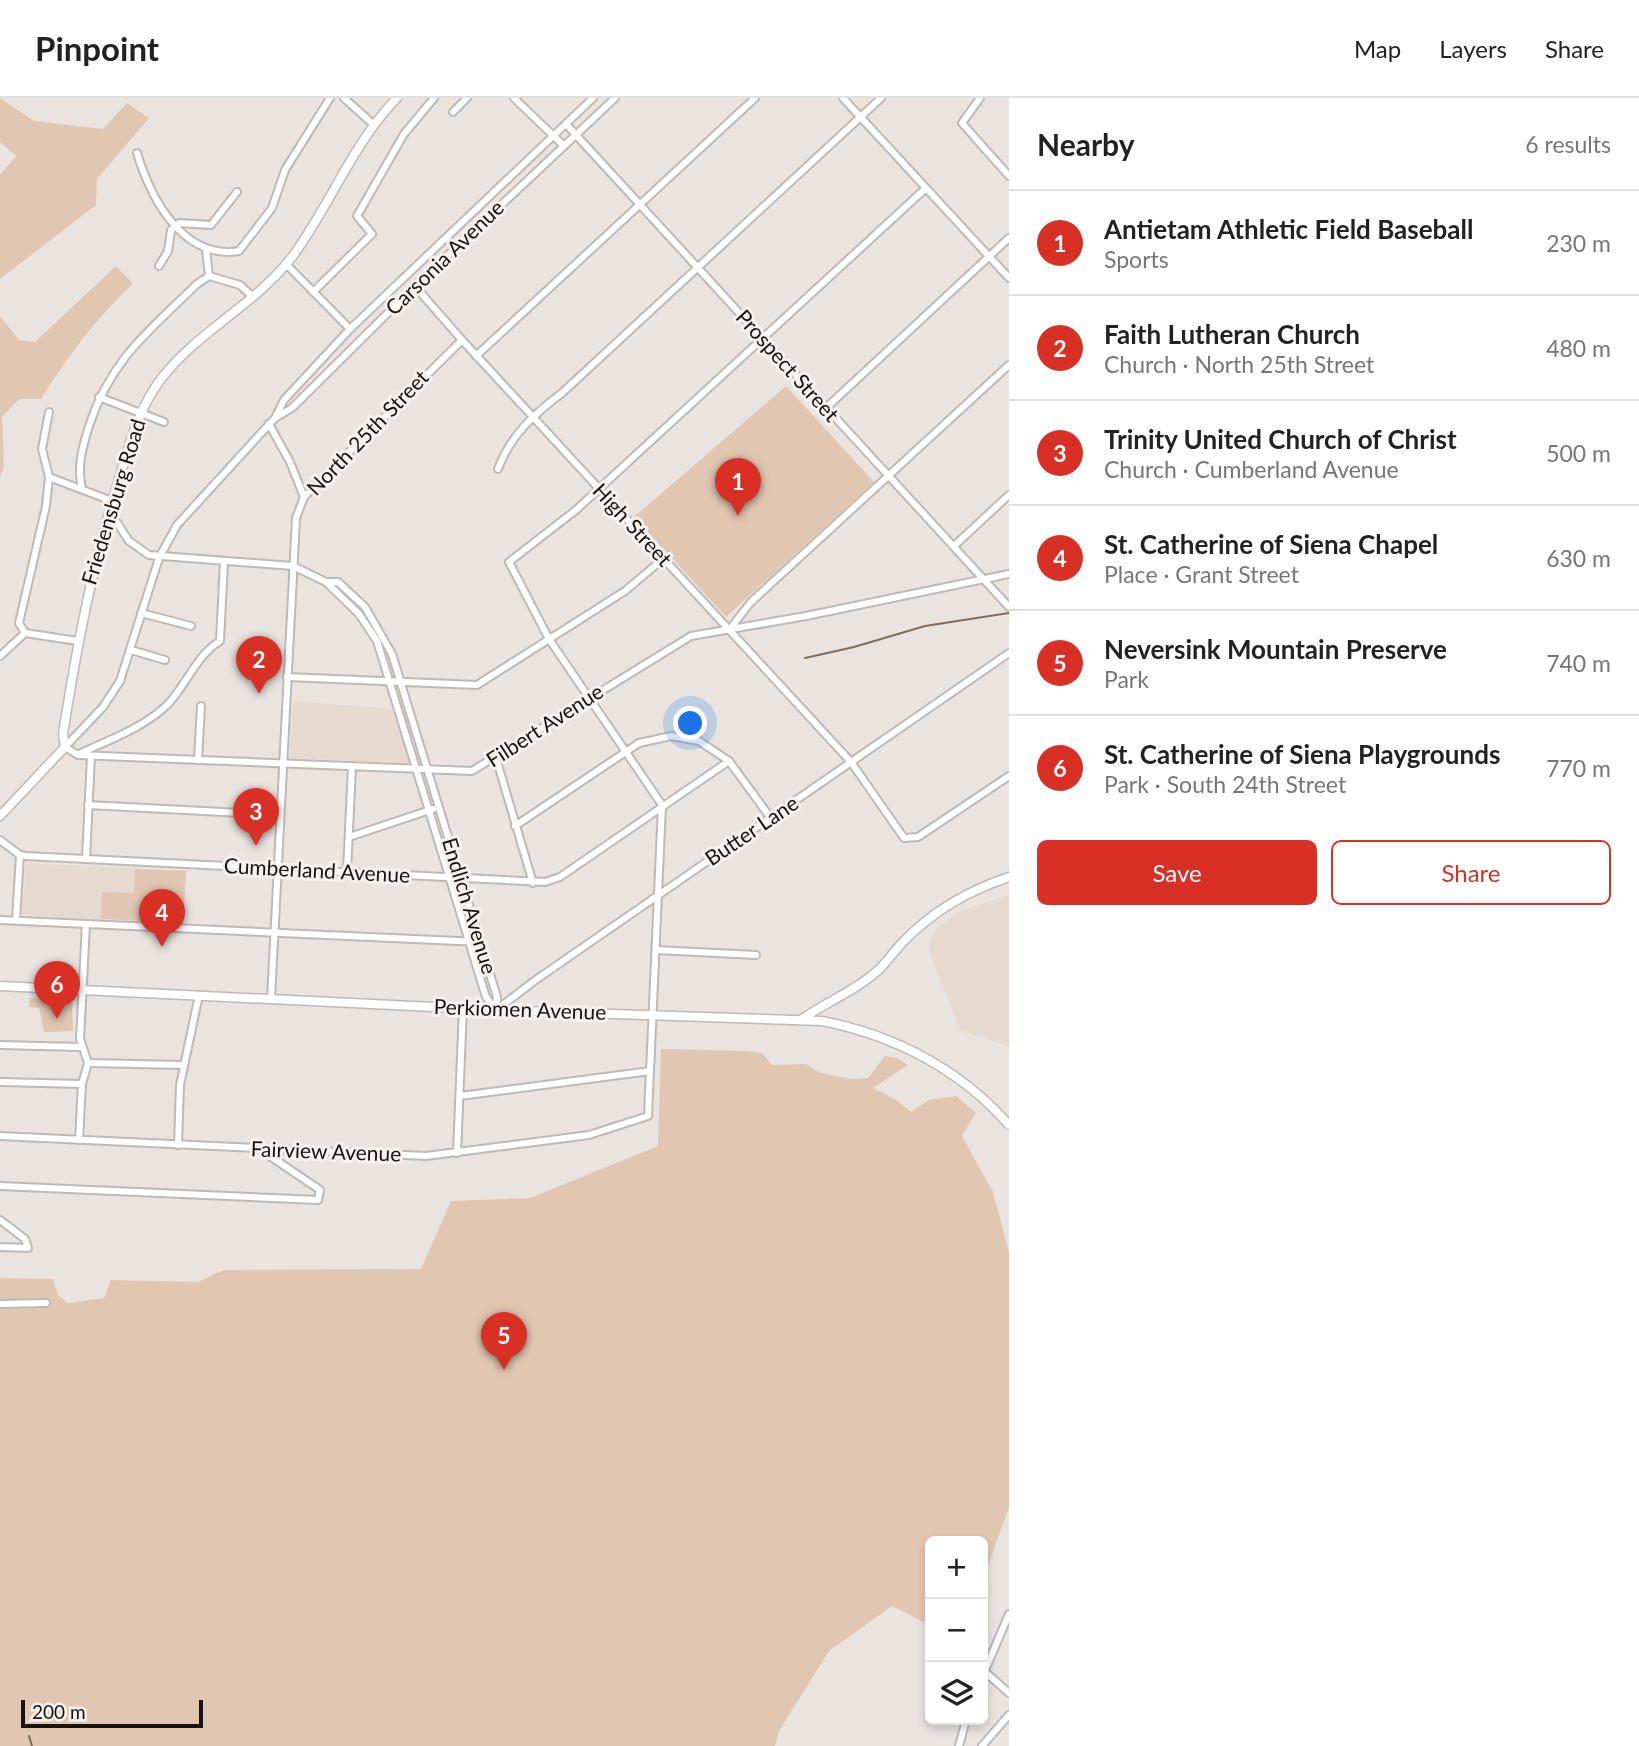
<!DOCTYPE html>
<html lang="en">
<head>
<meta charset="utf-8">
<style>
	body { margin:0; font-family:Lato,sans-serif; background:#f6f6f6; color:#222 }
	.controls { position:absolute; right:21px; bottom:21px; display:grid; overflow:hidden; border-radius:10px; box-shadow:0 4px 10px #0003 }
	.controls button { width:63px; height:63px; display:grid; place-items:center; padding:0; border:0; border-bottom:2px solid #e0e0e0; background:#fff; color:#222; font:35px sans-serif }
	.scale { position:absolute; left:21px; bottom:18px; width:182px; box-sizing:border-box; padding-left:7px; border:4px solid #151412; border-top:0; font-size:19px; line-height:24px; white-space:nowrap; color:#151412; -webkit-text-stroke:5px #f7f1ed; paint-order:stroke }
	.you { position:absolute; left:691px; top:626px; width:24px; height:24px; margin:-18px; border:5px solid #fff; border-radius:50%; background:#1a73e8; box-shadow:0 0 0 10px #1a73e833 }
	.badge { display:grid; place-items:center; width:46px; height:46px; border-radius:50%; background:#d93025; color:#fff; font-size:23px; font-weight:700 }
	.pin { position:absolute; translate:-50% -58px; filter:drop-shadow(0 2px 4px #0008) }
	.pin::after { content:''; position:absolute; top:37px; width:24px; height:21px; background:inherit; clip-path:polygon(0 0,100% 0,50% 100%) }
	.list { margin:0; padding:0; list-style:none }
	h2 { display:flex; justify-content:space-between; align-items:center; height:91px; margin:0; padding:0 28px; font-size:30px }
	h2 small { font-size:23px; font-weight:400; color:#767676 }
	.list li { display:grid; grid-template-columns:46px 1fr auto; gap:21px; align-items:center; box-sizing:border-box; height:105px; padding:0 28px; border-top:2px solid #e0e0e0 }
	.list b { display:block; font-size:26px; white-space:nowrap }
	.list p { margin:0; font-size:23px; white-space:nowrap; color:#767676 }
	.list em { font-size:23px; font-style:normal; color:#767676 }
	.actions { display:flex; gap:14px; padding:21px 28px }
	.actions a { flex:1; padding:16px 0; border:2px solid #d93025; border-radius:10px; text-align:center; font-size:24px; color:#d93025 }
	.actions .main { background:#d93025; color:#fff }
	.icon { flex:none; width:38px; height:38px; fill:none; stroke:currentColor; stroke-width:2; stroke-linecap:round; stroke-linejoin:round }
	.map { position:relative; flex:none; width:1009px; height:1648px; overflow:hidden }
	header { display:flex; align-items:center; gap:42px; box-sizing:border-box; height:98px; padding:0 35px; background:#fff; border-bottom:2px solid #e0e0e0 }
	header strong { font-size:33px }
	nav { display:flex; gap:38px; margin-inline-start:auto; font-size:24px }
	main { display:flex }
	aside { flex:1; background:#fff }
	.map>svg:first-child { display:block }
	.built { fill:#e5d9d0 }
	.green { fill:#e1c7b2 }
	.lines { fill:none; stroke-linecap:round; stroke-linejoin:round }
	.stream { stroke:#806c59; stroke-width:2 }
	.minor-casing { stroke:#beb9b5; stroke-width:10 }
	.major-casing { stroke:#beb9b5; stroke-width:11 }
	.minor { stroke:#fff; stroke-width:6 }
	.major { stroke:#fff; stroke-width:8 }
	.labels { text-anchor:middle; stroke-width:6; stroke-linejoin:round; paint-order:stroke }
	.street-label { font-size:21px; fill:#151412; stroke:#f7f1ed }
</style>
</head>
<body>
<header>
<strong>Pinpoint</strong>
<nav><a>Map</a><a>Layers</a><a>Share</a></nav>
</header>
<main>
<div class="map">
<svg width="1009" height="1648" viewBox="0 0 1009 1648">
	<rect width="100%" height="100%" fill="#e9e4e0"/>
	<g class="built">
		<polygon points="293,603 392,611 410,665 290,660"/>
		<polygon points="26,765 186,773 183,825 22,817"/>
		<polygon points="1009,797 1009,947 1008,948 961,933 929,854 930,841 937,830 961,813"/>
	</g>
	<g class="green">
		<polygon points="0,0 34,23 103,31 127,5 149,20 97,81 96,107 0,181 0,77 16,58 0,44"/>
		<path d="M116,168L133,186C95,221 68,258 41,301H19L2,319L4,369L0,379V218L19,242L35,244Z"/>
		<polygon points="786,288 874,384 726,519 634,419"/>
		<polygon points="135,771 186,773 183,825 101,821 102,794 134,795"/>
		<polygon points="30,900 72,904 73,933 44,934 39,910 29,909"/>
		<polygon points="661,951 749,953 762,955 772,967 806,966 820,975 851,981 868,980 885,958 897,960 908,967 873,990 895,1001 911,1014 929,1002 956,998 976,1015 962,1038 993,1094 1009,1154 1009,1410 983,1480 983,1443 930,1443 930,1527 892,1508 829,1553 779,1633 775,1648 0,1648 0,1180 53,1181 58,1197 68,1205 104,1200 111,1182 198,1184 223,1172 421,1171 451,1103 530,1100 658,1048"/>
	</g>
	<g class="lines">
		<g class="stream">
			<polyline points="805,560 854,549 925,528 1009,515"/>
			<polyline points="29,1638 32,1648"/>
		</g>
		<defs>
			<g id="minor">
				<polyline points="344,0 374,27"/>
				<polyline points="514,0 564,48"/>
				<polyline points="615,0 417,186 292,310 275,320 177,427 159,460 120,583 103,609 65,649 78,657 472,673 691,538 806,518 1009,476"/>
				<polyline points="843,0 1009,180"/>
				<polyline points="980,0 962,25 1009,78"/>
				<polyline points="453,14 467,0"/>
				<polyline points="566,26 1009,509"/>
				<path d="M137,55C151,101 183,162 239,153L272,110L285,72L330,0"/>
				<polyline points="206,152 209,178"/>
				<polyline points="286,166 350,231"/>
				<polyline points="159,168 168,153 171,132 179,125 211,127 237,94"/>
				<polyline points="209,178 240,187 253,199"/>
				<polyline points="417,186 420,194 462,242 851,664 904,740 918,739 1009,678"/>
				<polyline points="313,194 372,136 357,118 404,36 434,0"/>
				<polyline points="476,258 755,0"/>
				<polyline points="99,299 164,324"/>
				<polyline points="826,310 1009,140"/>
				<polyline points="49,314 42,351 49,379 112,403"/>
				<polyline points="276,318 284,302 350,231 593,0"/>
				<polyline points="269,326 290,364 304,399"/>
				<path d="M498,371C510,338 534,316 562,295L881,0"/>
				<path d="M82,391C77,367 82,351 89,328C111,261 149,233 197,186L209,178"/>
				<polyline points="110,414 129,443 149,457 293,468 326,484 338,484 365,509 392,556 497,899 496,912"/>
				<polyline points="954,448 1009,397"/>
				<polyline points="326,484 359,516 377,543 486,899 496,912"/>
				<polyline points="141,515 191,528"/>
				<polyline points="729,532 751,504 1009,267"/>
				<polyline points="25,535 19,525 46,408 49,379"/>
				<polyline points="25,535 78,543"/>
				<polyline points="131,552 165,562"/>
				<polyline points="0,558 25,535"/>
				<polyline points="287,579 477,587 625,493 663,461"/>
				<path d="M79,656C108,642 146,629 169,605C188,584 196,558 220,543L224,464"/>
				<polyline points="496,660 533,785"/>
				<polyline points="198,662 201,608"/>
				<polyline points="88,707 280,717"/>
				<polyline points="515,728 639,645 671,638 699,643 729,663 770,719"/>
				<polyline points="349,739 433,711"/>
				<polyline points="0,742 20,757 26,758 545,784 560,779 729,663"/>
				<polyline points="86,760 91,658"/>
				<polyline points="347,774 352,668"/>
				<polyline points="0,822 480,844"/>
				<polyline points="16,822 20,757"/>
				<polyline points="656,852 756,857"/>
				<polyline points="271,901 296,420 304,399 462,242"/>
				<polyline points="496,912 537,881 1009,555"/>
				<polyline points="0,947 81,949"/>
				<polyline points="88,965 183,967"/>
				<polyline points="0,984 82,986"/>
				<polyline points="460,998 650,973"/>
				<polyline points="0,1038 426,1058 589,1037 648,1018 662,707 549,541 509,464 576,412 926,90"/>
				<polyline points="79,1042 82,986 88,965 80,941 86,826"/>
				<polyline points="178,1047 180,987 199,897"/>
				<polyline points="457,1055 463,910"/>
				<polyline points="0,1088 318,1102 320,1092 261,1052"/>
				<polyline points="0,1122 25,1141 28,1150 0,1149"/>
				<polyline points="0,1206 46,1205"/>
				<polyline points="984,1573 1009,1595"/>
				<polyline points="983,1577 1009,1516"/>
				<polyline points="959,1648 966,1622"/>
				<polyline points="982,1648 1009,1617"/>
			</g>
			<g id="major">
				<path d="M0,718L65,649L63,636C77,547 93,464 120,378C130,344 139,310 161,281C198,233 255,207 292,159C330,108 352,46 397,0"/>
				<path d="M0,888L496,912L822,923C894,937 960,971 1009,1027"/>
				<path d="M802,921C826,904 853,894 875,875C886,866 894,853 904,843C933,813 970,792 1009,779"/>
			</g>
		</defs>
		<use href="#minor" class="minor-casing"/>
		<use href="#major" class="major-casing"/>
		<use href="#minor" class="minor"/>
		<use href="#major" class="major"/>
	</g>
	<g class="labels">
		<g class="street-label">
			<text transform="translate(445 160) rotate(-44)" y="7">Carsonia Avenue</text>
			<text transform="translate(787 268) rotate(48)" y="7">Prospect Street</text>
			<text transform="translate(368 335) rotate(-46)" y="7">North 25th Street</text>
			<text transform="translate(114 404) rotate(-73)" y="7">Friedensburg Road</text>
			<text transform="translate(632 427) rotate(47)" y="7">High Street</text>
			<text transform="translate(545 628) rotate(-33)" y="7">Filbert Avenue</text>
			<text transform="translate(752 733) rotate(-34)" y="7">Butter Lane</text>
			<text transform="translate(317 773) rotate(3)" y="7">Cumberland Avenue</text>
			<text transform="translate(469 808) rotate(73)" y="7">Endlich Avenue</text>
			<text transform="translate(520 912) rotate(2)" y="7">Perkiomen Avenue</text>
			<text transform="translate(326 1054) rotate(2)" y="7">Fairview Avenue</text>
		</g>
	</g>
</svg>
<div class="controls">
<button>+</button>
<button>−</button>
<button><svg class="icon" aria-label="layers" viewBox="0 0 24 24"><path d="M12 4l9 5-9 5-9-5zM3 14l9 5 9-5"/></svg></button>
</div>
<div class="scale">200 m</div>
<div class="you"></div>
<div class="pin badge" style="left:738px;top:418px">1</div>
<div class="pin badge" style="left:259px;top:596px">2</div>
<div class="pin badge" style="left:256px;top:748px">3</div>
<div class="pin badge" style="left:162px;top:849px">4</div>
<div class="pin badge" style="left:504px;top:1272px">5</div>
<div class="pin badge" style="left:57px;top:921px">6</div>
</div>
<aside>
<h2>Nearby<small>6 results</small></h2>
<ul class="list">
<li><span class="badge">1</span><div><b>Antietam Athletic Field Baseball</b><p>Sports</p></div><em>230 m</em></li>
<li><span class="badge">2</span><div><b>Faith Lutheran Church</b><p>Church · North 25th Street</p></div><em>480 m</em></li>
<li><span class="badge">3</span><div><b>Trinity United Church of Christ</b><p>Church · Cumberland Avenue</p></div><em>500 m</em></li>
<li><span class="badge">4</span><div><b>St. Catherine of Siena Chapel</b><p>Place · Grant Street</p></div><em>630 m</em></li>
<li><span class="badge">5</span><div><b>Neversink Mountain Preserve</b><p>Park</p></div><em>740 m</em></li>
<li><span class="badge">6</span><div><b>St. Catherine of Siena Playgrounds</b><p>Park · South 24th Street</p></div><em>770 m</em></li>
</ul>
<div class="actions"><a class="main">Save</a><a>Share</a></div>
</aside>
</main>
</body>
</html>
